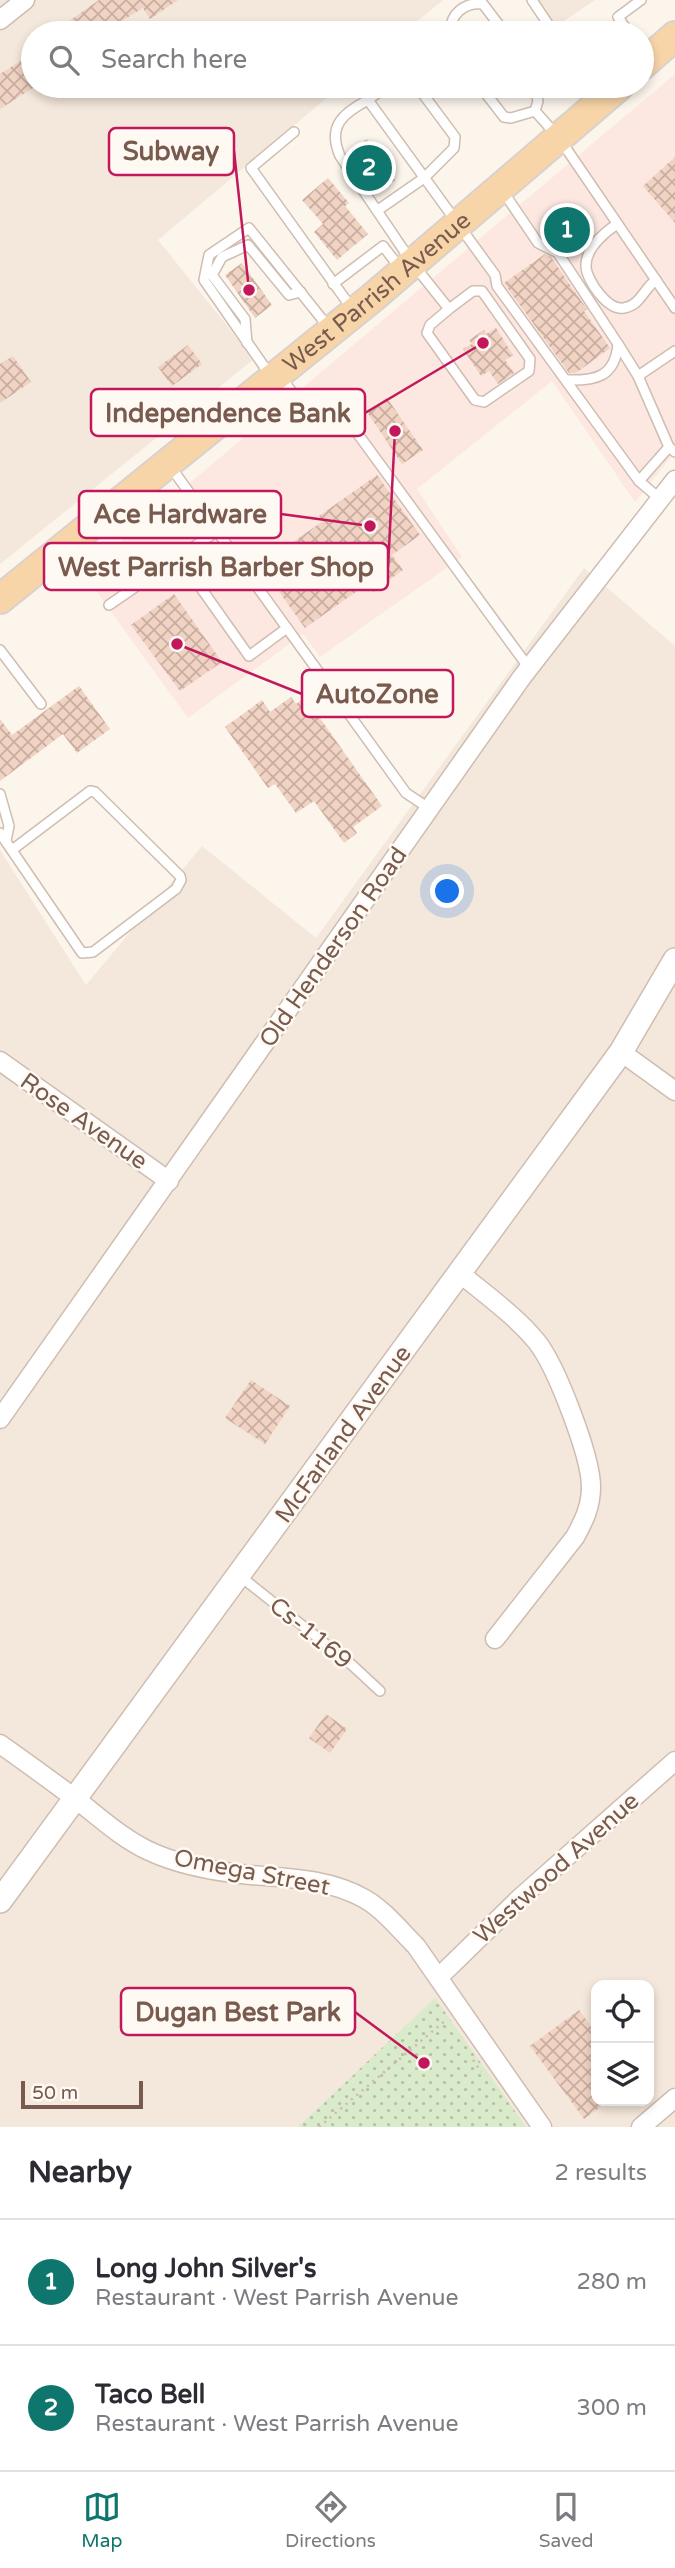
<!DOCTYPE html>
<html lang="en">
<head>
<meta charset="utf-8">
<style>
	body { margin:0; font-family:"Varela Round",sans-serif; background:#f2f2f3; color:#2b2b33 }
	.controls { position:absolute; right:21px; bottom:21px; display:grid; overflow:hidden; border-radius:14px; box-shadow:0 4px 10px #0003 }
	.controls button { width:63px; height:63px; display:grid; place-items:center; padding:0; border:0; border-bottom:2px solid #e1e1e2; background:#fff; color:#2b2b33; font:35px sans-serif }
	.scale { position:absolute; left:21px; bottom:18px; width:122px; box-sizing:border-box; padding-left:7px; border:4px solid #785b4e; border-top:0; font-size:19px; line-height:24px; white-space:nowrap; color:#785b4e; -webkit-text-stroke:5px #fff9f3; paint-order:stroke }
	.you { position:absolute; left:448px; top:892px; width:24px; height:24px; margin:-18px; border:5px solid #fff; border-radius:50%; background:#1a73e8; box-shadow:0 0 0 10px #1a73e833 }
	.badge { display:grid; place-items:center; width:46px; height:46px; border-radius:50%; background:#0f766e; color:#fff; font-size:23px; font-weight:700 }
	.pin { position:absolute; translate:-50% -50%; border:4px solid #fff; box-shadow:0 2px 7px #0006 }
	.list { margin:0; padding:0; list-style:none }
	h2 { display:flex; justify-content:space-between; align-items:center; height:91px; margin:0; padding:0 28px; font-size:30px }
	h2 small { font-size:23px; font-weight:400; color:#7c7c81 }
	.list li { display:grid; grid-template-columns:46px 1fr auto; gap:21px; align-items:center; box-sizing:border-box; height:126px; padding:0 28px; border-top:2px solid #e1e1e2 }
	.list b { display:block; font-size:26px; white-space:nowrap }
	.list p { margin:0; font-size:23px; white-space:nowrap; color:#7c7c81 }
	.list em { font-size:23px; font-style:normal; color:#7c7c81 }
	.icon { flex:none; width:38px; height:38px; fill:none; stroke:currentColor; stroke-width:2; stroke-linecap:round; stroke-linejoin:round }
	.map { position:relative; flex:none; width:675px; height:2127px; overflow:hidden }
	.search { position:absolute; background:#fff; box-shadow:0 4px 10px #0003; left:21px; right:21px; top:21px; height:77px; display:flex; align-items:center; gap:18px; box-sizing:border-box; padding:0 24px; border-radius:38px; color:#7c7c81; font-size:26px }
	.sheet { height:343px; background:#fff }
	nav { display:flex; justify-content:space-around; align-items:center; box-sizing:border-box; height:98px; border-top:2px solid #e1e1e2; background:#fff; font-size:19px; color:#7c7c81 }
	nav a { display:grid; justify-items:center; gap:4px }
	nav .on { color:#0f766e }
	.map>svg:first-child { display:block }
	.residential { fill:#f4e7db; fill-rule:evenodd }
	.commercial { fill:#fce7e1 }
	.park { fill:url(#park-dots) }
	.building { fill:url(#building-cross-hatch) }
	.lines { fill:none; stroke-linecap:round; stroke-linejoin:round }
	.service-casing { stroke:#cfbdb1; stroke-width:12 }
	.minor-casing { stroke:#cfbdb1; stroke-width:21 }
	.tertiary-casing { stroke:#cfbdb1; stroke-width:26 }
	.primary-casing { stroke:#d9d1cd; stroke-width:32 }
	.path { stroke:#d7b6a7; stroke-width:2.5; stroke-dasharray:2 5; stroke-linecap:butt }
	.service { stroke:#fff; stroke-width:9 }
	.minor { stroke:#fff; stroke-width:18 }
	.tertiary { stroke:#fff; stroke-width:23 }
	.primary { stroke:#f8d5a8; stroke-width:28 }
	.labels { text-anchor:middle; stroke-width:5; stroke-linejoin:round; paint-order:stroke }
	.street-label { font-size:24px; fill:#785b4e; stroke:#fff9f3 }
	.leader { fill:none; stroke:#c2185b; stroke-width:2.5 }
	.callout-dot { fill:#c2185b; stroke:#fff9f3; stroke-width:2.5 }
	.callout { fill:#fff9f3; stroke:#c2185b; stroke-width:2.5 }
	.callout-label { font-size:26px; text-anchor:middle; font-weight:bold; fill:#785b4e }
</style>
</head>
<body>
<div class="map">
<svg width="675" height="2127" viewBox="0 0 675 2127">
	<defs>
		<pattern id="park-dots" width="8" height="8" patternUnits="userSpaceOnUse" patternTransform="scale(1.75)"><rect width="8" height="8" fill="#d9ebca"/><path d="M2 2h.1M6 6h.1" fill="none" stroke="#b5c1a6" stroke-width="1.8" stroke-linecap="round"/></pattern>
		<pattern id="building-cross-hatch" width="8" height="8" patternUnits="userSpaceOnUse" patternTransform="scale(1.75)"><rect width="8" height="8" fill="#f1d3c4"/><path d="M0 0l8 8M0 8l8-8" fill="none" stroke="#c8aea1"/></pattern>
	</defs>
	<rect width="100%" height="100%" fill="#fcf5ec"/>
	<g class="residential">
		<polygon points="0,0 443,0 403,33 33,33 33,86 341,86 158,240 254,359 0,564"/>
		<polygon points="529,0 595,0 549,31"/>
		<path d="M584,568L675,646V2127H0V850L86,985L202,846L316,938ZM596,1985H649V2101H596Z"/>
	</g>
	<polygon class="commercial" points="675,74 675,452 635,502 552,381 417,489 462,557 320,657 303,634 188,718 83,573"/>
	<polygon class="park" points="435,1998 526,2127 298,2127"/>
	<g class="building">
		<polygon points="99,0 178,0 150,19 143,8 102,33 52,33"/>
		<polygon points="24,59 33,73 33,88 0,109 0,74"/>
		<polygon points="367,139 395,180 374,194 347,153"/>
		<polygon points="675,157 675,223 643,186"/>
		<polygon points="328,178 349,203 345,206 368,234 337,260 314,232 323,224 302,200"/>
		<polygon points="566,205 590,239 581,255 575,248 567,253 544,221"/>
		<polygon points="545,254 551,257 572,288 587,309 584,311 610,348 576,373 569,373 504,283"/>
		<polygon points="242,263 272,305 255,318 225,275"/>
		<polygon points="496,328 513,355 505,360 514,373 498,384 489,371 481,376 463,349 472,344 469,340 484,330 486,334"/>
		<polygon points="188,345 202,364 172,386 158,367"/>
		<polygon points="13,356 31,382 0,403 0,364"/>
		<polygon points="387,398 423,450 402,464 367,412"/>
		<polygon points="377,475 420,535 392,555 403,570 373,592 367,584 305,628 260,565 323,521 319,516"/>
		<polygon points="174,594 222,662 180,691 131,625"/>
		<polygon points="79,686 110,729 77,753 63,734 0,781 0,719 12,735"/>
		<polygon points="291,697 296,704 305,697 382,806 353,827 357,833 344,843 314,801 296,813 275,784 268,788 225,727 262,700 270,712"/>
		<polygon points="251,1380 290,1406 265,1444 225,1418"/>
		<polygon points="326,1714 347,1729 330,1753 309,1738"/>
		<polygon points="579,2010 596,2033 596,2101 609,2101 584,2119 530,2046"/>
	</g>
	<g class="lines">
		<defs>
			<g id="service">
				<polyline points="532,0 554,33"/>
				<path d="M451,33C449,14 465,2 483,4L505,33"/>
				<polyline points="629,33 618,17 641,0"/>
				<polyline points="387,86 368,100 495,275 497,286 639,481 660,499"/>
				<polyline points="480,86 504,117 511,118 535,111"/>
				<path d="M368,100C343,113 327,126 340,156L413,264L449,309L430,325L427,333L475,400L484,402L529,371L530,359L482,291H473L449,309"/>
				<polyline points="535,111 559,138 675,308"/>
				<polyline points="535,111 538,101 535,86"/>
				<polyline points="294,132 251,168 353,310"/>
				<polyline points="502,190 538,243 558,253 618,344 638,376 669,447 675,452"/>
				<polyline points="378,210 424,178 454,148 455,137 417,86"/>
				<path d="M617,224C604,233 585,248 586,267C587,281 608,311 624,308C641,305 644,288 656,280"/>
				<polyline points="333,284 383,246 400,268"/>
				<polyline points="247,343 245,319 212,275 222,257 248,245 289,295 301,292"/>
				<polyline points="270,375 204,280 209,255 249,228 330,329"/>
				<polyline points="280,376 321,431"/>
				<polyline points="638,376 675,351"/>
				<path d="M566,380C594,381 615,378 618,344"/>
				<polyline points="344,415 529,668"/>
				<polyline points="170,466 406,793 430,809"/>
				<polyline points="639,481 669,447"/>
				<polyline points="179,557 249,656 287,628"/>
				<polyline points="109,605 252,507"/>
				<polyline points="0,650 41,704"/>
				<polyline points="0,794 9,826 6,841"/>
				<polyline points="0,833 82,953 93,952 176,889 181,880 180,876 95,792 90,791 12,850"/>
				<polyline points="240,1576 352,1665 380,1691"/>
			</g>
			<g id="minor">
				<polyline points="0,20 25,0"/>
				<polyline points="621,1052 675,1091"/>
				<polyline points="0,1061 169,1181"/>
				<path d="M461,1274C486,1295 516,1316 537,1342C556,1366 591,1456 591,1487C591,1506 584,1521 575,1537L495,1639"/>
				<polyline points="0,1419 522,677 675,480"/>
				<path d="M0,1744C24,1761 49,1779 73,1797C97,1815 120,1837 147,1850C178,1865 217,1872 251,1875C289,1878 330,1879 365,1899C384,1910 400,1930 416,1946L542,2127"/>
				<polyline points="439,1977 521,1897 675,1761"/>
				<polyline points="641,2127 675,2098"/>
			</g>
			<polyline id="tertiary" points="0,1901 621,1052 675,960"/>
			<g id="primary">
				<polyline points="642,65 675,36"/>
				<path id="s1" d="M0,599L372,298L619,86"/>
			</g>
		</defs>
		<use href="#service" class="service-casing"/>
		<use href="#minor" class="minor-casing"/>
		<use href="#tertiary" class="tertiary-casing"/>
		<use href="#primary" class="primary-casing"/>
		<g class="path">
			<polyline points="473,2060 481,2072"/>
			<polyline points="319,2127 447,2019"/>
		</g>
		<use href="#service" class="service"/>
		<use href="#minor" class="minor"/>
		<use href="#tertiary" class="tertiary"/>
		<use href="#primary" class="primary"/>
	</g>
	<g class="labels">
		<g class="street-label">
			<text dy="8" stroke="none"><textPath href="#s1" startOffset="486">West Parrish Avenue</textPath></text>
			<text transform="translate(333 947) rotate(-55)" y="8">Old Henderson Road</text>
			<text transform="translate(84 1121) rotate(35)" y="8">Rose Avenue</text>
			<text transform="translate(343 1434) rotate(-54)" y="8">McFarland Avenue</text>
			<text transform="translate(311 1633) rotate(39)" y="8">Cs-1169</text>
			<text transform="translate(556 1868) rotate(-42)" y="8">Westwood Avenue</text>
			<text transform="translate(252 1872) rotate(11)" y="8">Omega Street</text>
		</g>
	</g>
	<path class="leader" d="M249 290L234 151M483 343L365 413M370 526L281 514M395 431L388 567M177 644L302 694M424 2063L355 2012"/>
	<g class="callout-dot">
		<circle cx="249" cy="290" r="7"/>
		<circle cx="483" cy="343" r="7"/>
		<circle cx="370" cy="526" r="7"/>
		<circle cx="395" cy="431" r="7"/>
		<circle cx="177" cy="644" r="7"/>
		<circle cx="424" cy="2063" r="7"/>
	</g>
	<g class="callout">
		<rect x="109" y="128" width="125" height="47" rx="7"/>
		<rect x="91" y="389" width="274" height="47" rx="7"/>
		<rect x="79" y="491" width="202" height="47" rx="7"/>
		<rect x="44" y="543" width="344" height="47" rx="7"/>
		<rect x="302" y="670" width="151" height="47" rx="7"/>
		<rect x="121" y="1988" width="234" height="47" rx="7"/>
	</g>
	<g class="callout-label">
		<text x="171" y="160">Subway</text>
		<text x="228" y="422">Independence Bank</text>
		<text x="180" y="523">Ace Hardware</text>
		<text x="216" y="576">West Parrish Barber Shop</text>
		<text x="377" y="703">AutoZone</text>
		<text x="238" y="2021">Dugan Best Park</text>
	</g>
</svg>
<div class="controls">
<button><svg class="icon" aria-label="locate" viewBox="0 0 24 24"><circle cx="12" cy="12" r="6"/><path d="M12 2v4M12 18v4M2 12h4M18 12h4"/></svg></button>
<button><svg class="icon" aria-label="layers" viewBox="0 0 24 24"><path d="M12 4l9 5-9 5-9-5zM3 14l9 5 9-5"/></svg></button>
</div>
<div class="scale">50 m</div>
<div class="you"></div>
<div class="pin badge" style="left:567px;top:230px">1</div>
<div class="pin badge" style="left:369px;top:168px">2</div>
<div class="search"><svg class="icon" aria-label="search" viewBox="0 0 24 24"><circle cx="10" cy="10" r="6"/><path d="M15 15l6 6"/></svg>Search here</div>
</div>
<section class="sheet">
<h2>Nearby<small>2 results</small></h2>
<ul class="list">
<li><span class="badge">1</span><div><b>Long John Silver's</b><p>Restaurant · West Parrish Avenue</p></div><em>280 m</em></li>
<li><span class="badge">2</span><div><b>Taco Bell</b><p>Restaurant · West Parrish Avenue</p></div><em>300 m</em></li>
</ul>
</section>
<nav>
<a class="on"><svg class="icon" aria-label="map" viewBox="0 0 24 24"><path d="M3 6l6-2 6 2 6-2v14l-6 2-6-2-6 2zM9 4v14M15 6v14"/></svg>Map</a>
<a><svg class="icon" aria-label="directions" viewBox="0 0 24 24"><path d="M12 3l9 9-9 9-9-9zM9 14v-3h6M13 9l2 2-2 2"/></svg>Directions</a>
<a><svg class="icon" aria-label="saved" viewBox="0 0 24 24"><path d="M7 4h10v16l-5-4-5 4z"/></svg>Saved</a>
</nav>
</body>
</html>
